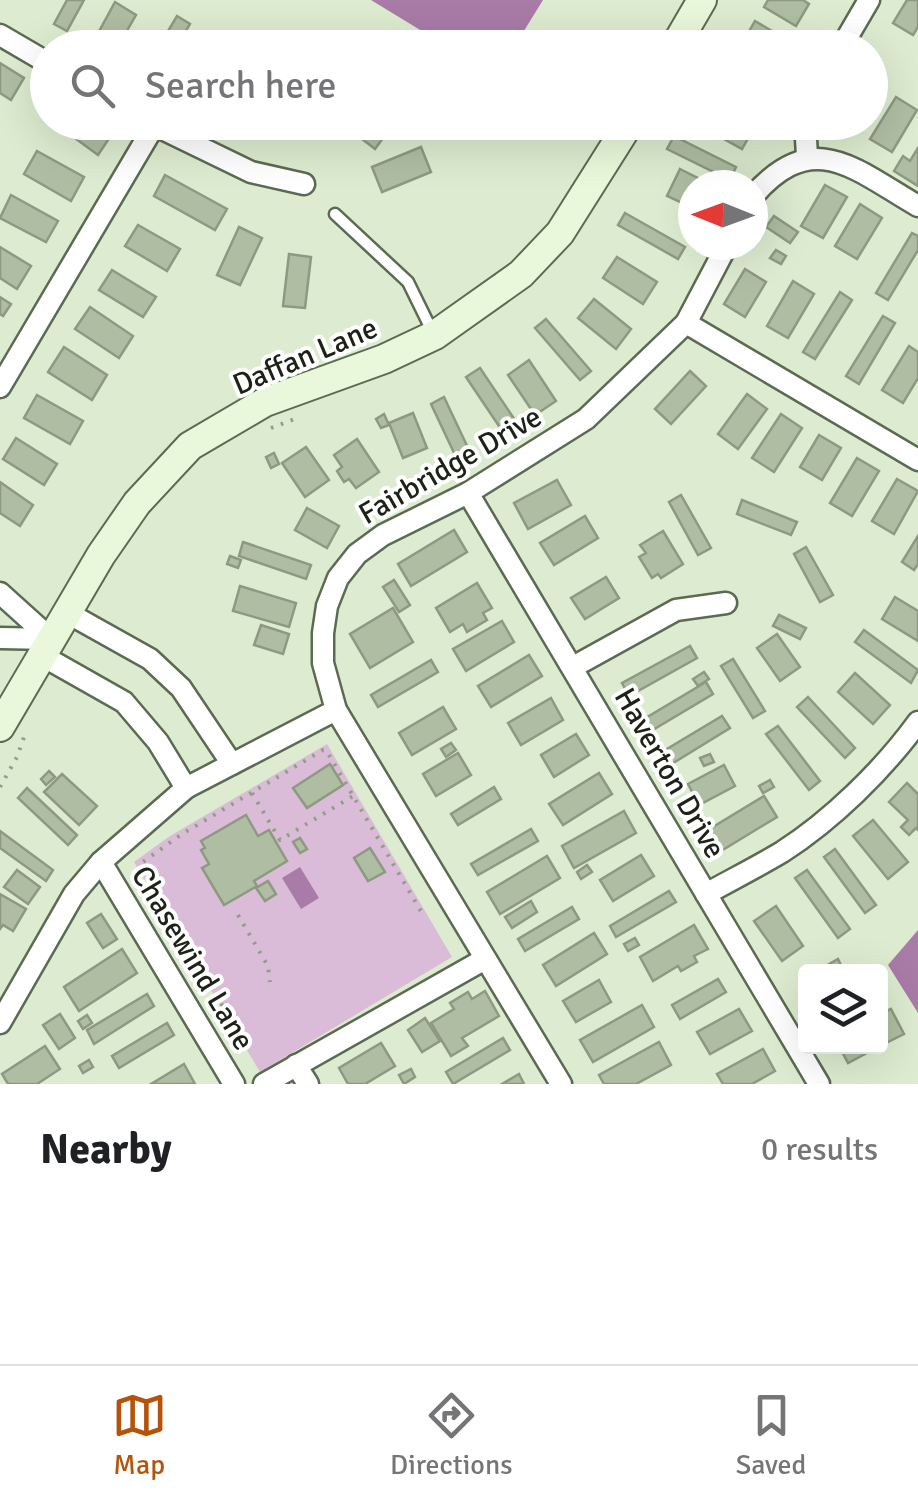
<!DOCTYPE html>
<html lang="en">
<head>
<meta charset="utf-8">
<style>
	body { margin:0; font-family:Signika,sans-serif; background:#f6f6f6; color:#202124 }
	.controls { position:absolute; right:30px; bottom:30px; display:grid; overflow:hidden; border-radius:10px; box-shadow:0 10px 40px #0002 }
	.controls button { width:90px; height:90px; display:grid; place-items:center; padding:0; border:0; border-bottom:2px solid #e0e0e0; background:#fff; color:#202124; font:50px sans-serif }
	.compass { position:absolute; left:678px; top:170px; width:90px; height:90px; border-radius:50%; background:#fff; box-shadow:0 10px 40px #0002; rotate:271deg }
	.list { margin:0; padding:0; list-style:none }
	h2 { display:flex; justify-content:space-between; align-items:center; height:130px; margin:0; padding:0 40px; font-size:42px }
	h2 small { font-size:32px; font-weight:400; color:#757577 }
	.icon { flex:none; width:55px; height:55px; fill:none; stroke:currentColor; stroke-width:2; stroke-linecap:round; stroke-linejoin:round }
	.map { position:relative; flex:none; width:918px; height:1084px; overflow:hidden }
	.search { position:absolute; background:#fff; box-shadow:0 10px 40px #0002; left:30px; right:30px; top:30px; height:110px; display:flex; align-items:center; gap:25px; box-sizing:border-box; padding:0 35px; border-radius:55px; color:#757577; font-size:38px }
	.sheet { height:280px; background:#fff }
	nav { display:flex; justify-content:space-around; align-items:center; box-sizing:border-box; height:140px; border-top:2px solid #e0e0e0; background:#fff; font-size:28px; color:#757577 }
	nav a { display:grid; justify-items:center; gap:5px }
	nav .on { color:#b45309 }
	.map>svg:first-child { display:block }
	.green { fill:#dabcd9 }
	.water { fill:#a97ba7 }
	.building { fill:#afbea3; stroke:#8d9a81; stroke-width:2.5 }
	.lines { fill:none; stroke-linecap:round; stroke-linejoin:round }
	.lane-casing { stroke:#5d6a52; stroke-width:15 }
	.street-casing { stroke:#5d6a52; stroke-width:25 }
	.secondary-casing { stroke:#5d6a52; stroke-width:32 }
	.path { stroke:#929d88; stroke-width:4; stroke-dasharray:2.5 8; stroke-linecap:butt }
	.lane { stroke:#fff; stroke-width:10 }
	.street { stroke:#fff; stroke-width:20 }
	.secondary { stroke:#e9f8da; stroke-width:28 }
	.labels { text-anchor:middle; stroke-width:8; stroke-linejoin:round; paint-order:stroke }
	.street-label { font-size:30px; fill:#1d2218; stroke:#fff }
</style>
</head>
<body>
<div class="map">
<svg width="918" height="1084" viewBox="0 0 918 1084">
	<rect width="100%" height="100%" fill="#ddecd0"/>
	<polygon class="green" points="327,744 452,957 260,1072 134,862 170,836"/>
	<g class="water">
		<polygon points="371,0 543,0 514,47 448,47"/>
		<polygon points="300,867 319,898 301,909 282,878"/>
		<polygon points="918,930 918,1013 888,965"/>
	</g>
	<g class="building">
		<polygon points="67,0 84,0 67,31 54,24"/>
		<polygon points="768,0 803,0 809,4 796,26 764,7"/>
		<polygon points="907,0 918,0 918,27 913,35 893,23"/>
		<polygon points="115,2 136,15 117,48 90,48"/>
		<polygon points="177,16 190,24 176,48 158,48"/>
		<polygon points="755,21 801,48 740,47"/>
		<polygon points="0,63 24,78 11,100 0,93"/>
		<polygon points="896,97 917,110 892,152 870,139"/>
		<polygon points="53,122 95,122 112,134 98,155"/>
		<polygon points="218,122 246,122 239,134"/>
		<polygon points="340,122 380,122 389,130 375,149"/>
		<polygon points="710,122 748,122 755,126 742,149 706,129"/>
		<polygon points="674,136 736,167 730,180 667,149"/>
		<polygon points="421,147 431,172 382,192 372,167"/>
		<polygon points="918,148 918,186 894,171 903,156 910,161"/>
		<polygon points="37,151 84,177 71,201 24,174"/>
		<polygon points="680,169 712,185 693,185 693,208 667,196"/>
		<polygon points="165,175 227,209 215,230 154,196"/>
		<polygon points="825,185 847,197 823,238 801,226"/>
		<polygon points="11,195 58,221 46,242 0,218"/>
		<polygon points="860,204 882,218 857,259 835,246"/>
		<polygon points="625,213 685,247 678,259 618,225"/>
		<polygon points="774,216 798,232 790,243 766,227"/>
		<polygon points="138,225 180,249 167,271 125,246"/>
		<polygon points="239,227 262,238 240,285 217,275"/>
		<polygon points="912,233 918,236 918,250 888,300 876,293"/>
		<polygon points="0,247 31,266 17,289 0,278"/>
		<polygon points="776,250 786,256 781,264 770,258"/>
		<polygon points="289,254 311,257 305,308 283,306"/>
		<polygon points="617,257 657,282 643,304 603,278"/>
		<polygon points="745,269 766,282 745,317 724,304"/>
		<polygon points="112,270 156,297 143,317 99,290"/>
		<polygon points="793,281 814,294 788,338 767,326"/>
		<polygon points="840,292 852,300 815,359 803,352"/>
		<polygon points="0,297 11,304 3,316 0,314"/>
		<polygon points="594,299 631,329 616,349 578,318"/>
		<polygon points="90,307 133,336 119,358 75,329"/>
		<polygon points="883,316 895,323 859,384 846,376"/>
		<polygon points="546,319 591,371 580,380 535,328"/>
		<polygon points="909,346 918,352 918,378 903,403 882,390"/>
		<polygon points="64,347 107,375 92,400 48,372"/>
		<polygon points="529,360 556,401 535,415 508,375"/>
		<polygon points="480,368 519,426 505,435 466,377"/>
		<polygon points="690,371 706,386 671,424 655,409"/>
		<polygon points="747,394 767,409 738,449 718,434"/>
		<polygon points="37,395 83,421 70,444 24,418"/>
		<polygon points="444,397 469,450 456,457 431,404"/>
		<polygon points="413,413 427,448 403,458 389,423"/>
		<polygon points="384,414 389,425 381,428 376,419"/>
		<polygon points="781,414 802,428 774,472 752,458"/>
		<polygon points="819,435 841,448 822,480 800,467"/>
		<polygon points="16,438 57,464 44,485 3,459"/>
		<polygon points="357,439 379,472 356,488 349,479 344,482 337,471 342,467 334,455"/>
		<polygon points="306,447 329,480 305,497 282,463"/>
		<polygon points="274,453 279,464 271,468 266,457"/>
		<polygon points="857,458 879,471 852,516 830,503"/>
		<polygon points="897,479 918,491 894,534 872,521"/>
		<polygon points="557,480 571,505 528,529 514,503"/>
		<polygon points="0,482 33,505 20,526 0,513"/>
		<polygon points="681,495 711,548 698,555 669,502"/>
		<polygon points="742,500 797,522 791,535 737,514"/>
		<polygon points="307,508 339,526 327,548 295,530"/>
		<polygon points="585,516 598,538 554,565 540,543"/>
		<polygon points="454,530 467,552 411,586 398,564"/>
		<polygon points="663,531 683,564 661,578 658,574 652,578 639,557 646,553 640,545"/>
		<polygon points="918,536 918,564 914,570 902,562"/>
		<polygon points="243,542 311,565 306,579 239,556"/>
		<polygon points="806,547 833,595 820,602 794,554"/>
		<polygon points="230,556 241,560 238,568 227,564"/>
		<polygon points="606,577 619,598 585,619 571,598"/>
		<polygon points="394,580 410,605 399,612 383,587"/>
		<polygon points="477,583 492,608 483,613 487,620 467,632 463,624 450,632 436,608"/>
		<polygon points="240,586 296,603 289,627 233,611"/>
		<polygon points="895,597 918,611 918,641 882,619"/>
		<polygon points="393,608 413,642 370,668 350,634"/>
		<polygon points="779,615 806,628 800,639 773,626"/>
		<polygon points="502,621 514,642 466,671 453,649"/>
		<polygon points="261,625 289,634 283,654 254,645"/>
		<polygon points="864,630 918,670 911,683 855,642"/>
		<polygon points="777,634 800,667 780,681 757,648"/>
		<polygon points="690,646 697,658 629,696 622,683"/>
		<polygon points="529,655 542,676 491,707 478,686"/>
		<polygon points="733,659 765,711 753,718 721,666"/>
		<polygon points="431,660 438,672 378,707 371,695"/>
		<polygon points="704,672 709,679 698,686 693,679"/>
		<polygon points="855,673 890,705 873,724 838,692"/>
		<polygon points="706,682 713,694 651,731 644,719"/>
		<polygon points="808,697 855,748 845,758 797,707"/>
		<polygon points="551,698 563,720 521,745 508,723"/>
		<polygon points="443,707 456,729 412,755 399,733"/>
		<polygon points="722,716 730,728 670,765 662,752"/>
		<polygon points="778,726 820,781 809,790 766,734"/>
		<polygon points="576,734 589,755 554,777 541,755"/>
		<polygon points="451,743 456,750 446,757 441,749"/>
		<polygon points="458,753 471,775 436,796 423,774"/>
		<polygon points="710,754 714,762 704,766 700,758"/>
		<polygon points="330,764 343,785 307,808 293,788"/>
		<polygon points="724,765 735,786 699,805 688,784"/>
		<polygon points="49,771 55,777 46,785 41,779"/>
		<polygon points="599,773 612,794 563,825 549,804"/>
		<polygon points="62,774 97,806 79,825 44,792"/>
		<polygon points="770,780 774,787 763,793 759,786"/>
		<polygon points="907,783 918,794 918,830 916,828 909,835 901,827 908,820 889,802"/>
		<polygon points="494,787 501,799 458,825 451,814"/>
		<polygon points="27,788 77,835 68,845 18,798"/>
		<polygon points="764,796 777,817 721,851 708,830"/>
		<polygon points="624,811 636,833 574,868 562,846"/>
		<polygon points="246,815 258,836 269,830 287,861 254,881 257,886 224,905 202,868 209,864 201,850 205,848 201,841"/>
		<polygon points="873,820 908,862 888,879 853,836"/>
		<polygon points="531,829 538,841 478,875 471,864"/>
		<polygon points="0,831 53,870 46,881 0,848"/>
		<polygon points="300,838 307,849 300,853 293,842"/>
		<polygon points="370,848 385,872 368,881 354,858"/>
		<polygon points="835,849 876,905 865,913 824,857"/>
		<polygon points="641,855 654,876 613,901 600,880"/>
		<polygon points="547,856 560,878 500,914 487,892"/>
		<polygon points="587,865 592,872 581,879 577,872"/>
		<polygon points="17,870 40,887 28,904 4,887"/>
		<polygon points="807,870 850,929 838,938 795,878"/>
		<polygon points="268,881 276,894 265,901 256,888"/>
		<polygon points="669,891 676,902 616,937 610,926"/>
		<polygon points="0,894 26,909 13,931 3,925 0,929"/>
		<polygon points="531,901 537,912 512,928 505,917"/>
		<polygon points="776,906 803,946 782,961 754,921"/>
		<polygon points="572,907 579,919 525,951 518,939"/>
		<polygon points="101,914 117,939 103,948 87,923"/>
		<polygon points="694,925 708,949 694,956 697,962 681,971 678,966 653,981 640,957"/>
		<polygon points="594,933 607,954 556,986 543,965"/>
		<polygon points="635,938 639,945 628,951 624,944"/>
		<polygon points="122,949 137,973 79,1011 64,987"/>
		<polygon points="838,959 844,971 815,972"/>
		<polygon points="718,979 726,992 680,1019 672,1005"/>
		<polygon points="599,980 611,1002 576,1022 563,1001"/>
		<polygon points="485,991 499,1016 462,1038 468,1046 451,1056 431,1023 454,1009 450,1003 468,992 472,999"/>
		<polygon points="147,994 154,1006 94,1044 87,1030"/>
		<polygon points="642,1005 654,1027 593,1062 580,1040"/>
		<polygon points="739,1009 752,1031 710,1054 697,1032"/>
		<polygon points="891,1009 904,1034 880,1046 880,1014"/>
		<polygon points="60,1014 75,1038 59,1049 43,1025"/>
		<polygon points="87,1015 92,1023 83,1029 78,1021"/>
		<polygon points="425,1018 440,1041 422,1052 408,1030"/>
		<polygon points="167,1023 174,1035 119,1068 112,1056"/>
		<polygon points="503,1038 510,1050 453,1084 446,1072"/>
		<polygon points="659,1042 671,1065 636,1084 604,1084 599,1075"/>
		<polygon points="381,1043 395,1066 365,1084 348,1084 339,1068"/>
		<polygon points="45,1046 60,1069 37,1084 8,1084 2,1074"/>
		<polygon points="839,1046 880,1046 848,1063"/>
		<polygon points="763,1049 775,1071 752,1084 723,1084 717,1074"/>
		<polygon points="89,1060 93,1067 83,1073 79,1066"/>
		<polygon points="184,1064 195,1084 151,1084"/>
		<polygon points="411,1069 415,1077 404,1084 399,1075"/>
		<polygon points="519,1074 524,1084 502,1084"/>
	</g>
	<g class="lines">
		<defs>
			<polyline id="lane" points="335,214 408,282 434,335"/>
			<g id="street">
				<polyline points="0,35 48,63"/>
				<polyline points="841,48 869,0"/>
				<polyline points="148,122 251,172 304,184"/>
				<polyline points="805,122 807,156"/>
				<path d="M753,196C813,127 854,169 918,206"/>
				<polyline points="686,323 918,460"/>
				<polyline points="0,387 154,126"/>
				<polyline points="468,493 819,1084"/>
				<polyline points="0,593 51,639"/>
				<polyline points="66,612 150,659 181,688 232,764"/>
				<polyline points="0,638 51,639"/>
				<polyline points="41,655 124,702 158,742 186,788"/>
				<polyline points="573,667 676,610 726,603"/>
				<polyline points="101,862 234,1084"/>
				<path d="M706,894C731,880 757,867 782,852C832,820 883,770 918,722"/>
				<polyline points="0,1023 74,894 101,862 186,788 336,710"/>
				<polyline points="296,1065 308,1084"/>
				<polyline points="264,1084 485,959"/>
				<polyline points="561,1084 336,710 323,663 323,633 327,606 338,578 357,554 383,535 468,493 586,419 686,323 727,245"/>
			</g>
			<g id="secondary">
				<polyline points="674,48 702,0"/>
				<polyline points="0,727 101,555 137,503 190,446 265,402 384,359 435,335 521,274 560,233 630,122"/>
			</g>
		</defs>
		<use href="#lane" class="lane-casing"/>
		<use href="#street" class="street-casing"/>
		<use href="#secondary" class="secondary-casing"/>
		<g class="path">
			<polyline points="271,428 300,417"/>
			<polyline points="0,787 17,757 24,737"/>
			<polyline points="252,793 280,840 353,796"/>
			<polyline points="238,915 268,966 270,982"/>
			<polyline points="233,1024 140,864 182,834 323,750 326,750 422,913"/>
		</g>
		<use href="#lane" class="lane"/>
		<use href="#street" class="street"/>
		<use href="#secondary" class="secondary"/>
	</g>
	<g class="labels">
		<g class="street-label">
			<text transform="translate(305 356) rotate(-23)" y="10">Daffan Lane</text>
			<text transform="translate(450 465) rotate(-30)" y="10">Fairbridge Drive</text>
			<text transform="translate(670 773) rotate(60)" y="10">Haverton Drive</text>
			<text transform="translate(193 958) rotate(59)" y="10">Chasewind Lane</text>
		</g>
	</g>
</svg>
<div class="controls">
<button><svg class="icon" aria-label="layers" viewBox="0 0 24 24"><path d="M12 4l9 5-9 5-9-5zM3 14l9 5 9-5"/></svg></button>
</div>
<svg class="compass" viewBox="-18 -18 36 36"><path d="M0-13l5 13h-10z" fill="#e53935"/><path d="M0 13l5-13h-10z" fill="#757577"/></svg>
<div class="search"><svg class="icon" aria-label="search" viewBox="0 0 24 24"><circle cx="10" cy="10" r="6"/><path d="M15 15l6 6"/></svg>Search here</div>
</div>
<section class="sheet">
<h2>Nearby<small>0 results</small></h2>
<ul class="list">
</ul>
</section>
<nav>
<a class="on"><svg class="icon" aria-label="map" viewBox="0 0 24 24"><path d="M3 6l6-2 6 2 6-2v14l-6 2-6-2-6 2zM9 4v14M15 6v14"/></svg>Map</a>
<a><svg class="icon" aria-label="directions" viewBox="0 0 24 24"><path d="M12 3l9 9-9 9-9-9zM9 14v-3h6M13 9l2 2-2 2"/></svg>Directions</a>
<a><svg class="icon" aria-label="saved" viewBox="0 0 24 24"><path d="M7 4h10v16l-5-4-5 4z"/></svg>Saved</a>
</nav>
</body>
</html>
